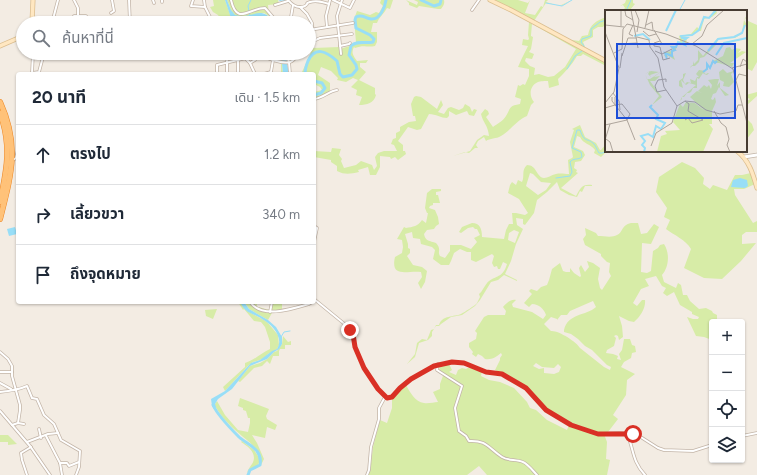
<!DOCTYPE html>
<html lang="th">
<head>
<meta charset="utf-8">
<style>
	body { margin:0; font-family:Figtree,"Noto Sans Thai",sans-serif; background:#f6f6f7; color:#1f2937 }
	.controls { position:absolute; right:12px; bottom:12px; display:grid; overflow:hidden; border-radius:4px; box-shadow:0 1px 3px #0004 }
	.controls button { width:36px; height:36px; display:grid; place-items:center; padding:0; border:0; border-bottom:1px solid #e0e1e3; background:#fff; color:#1f2937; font:20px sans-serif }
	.stop { position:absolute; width:12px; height:12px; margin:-9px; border:3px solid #d93025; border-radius:50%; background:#fff }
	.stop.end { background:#d93025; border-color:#fff; box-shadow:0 1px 4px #0008 }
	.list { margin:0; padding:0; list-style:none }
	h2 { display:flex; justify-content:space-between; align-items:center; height:52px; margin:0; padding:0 16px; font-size:17px }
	h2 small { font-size:13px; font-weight:400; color:#747a83 }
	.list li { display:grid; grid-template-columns:26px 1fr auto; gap:12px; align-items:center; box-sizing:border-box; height:60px; padding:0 16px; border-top:1px solid #e0e1e3 }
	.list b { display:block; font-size:15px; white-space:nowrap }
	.list em { font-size:13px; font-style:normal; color:#747a83 }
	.icon { flex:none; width:22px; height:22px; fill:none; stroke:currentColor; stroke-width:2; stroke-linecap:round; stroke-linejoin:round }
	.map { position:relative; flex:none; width:757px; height:475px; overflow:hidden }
	.search { position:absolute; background:#fff; box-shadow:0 1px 3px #0004; left:16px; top:16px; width:300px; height:44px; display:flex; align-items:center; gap:10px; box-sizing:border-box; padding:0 14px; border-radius:22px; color:#747a83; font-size:15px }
	.panel { position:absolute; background:#fff; box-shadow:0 1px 3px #0004; left:16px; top:72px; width:300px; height:232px; border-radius:4px }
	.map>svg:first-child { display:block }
	.green { fill:#d7eca7; fill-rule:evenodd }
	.water { fill:#98def7 }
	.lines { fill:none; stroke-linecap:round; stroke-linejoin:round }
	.stream { stroke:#98def7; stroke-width:1 }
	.river { stroke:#98def7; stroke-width:3 }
	.minor-casing { stroke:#c3b5a8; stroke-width:3.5 }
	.tertiary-casing { stroke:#c3b5a8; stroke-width:4.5 }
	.secondary-casing { stroke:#dbbd8f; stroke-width:5 }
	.trunk-casing { stroke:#ed8623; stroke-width:6 }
	.minor { stroke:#fff; stroke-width:2 }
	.tertiary { stroke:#fff; stroke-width:3 }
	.secondary { stroke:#ffe7c1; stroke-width:3.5 }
	.trunk { stroke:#ffc279; stroke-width:5 }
	.route { stroke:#d93025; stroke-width:5 }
	.inset-river { fill:none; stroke:#98def7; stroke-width:2 }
	.inset-road { fill:none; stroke:#aea59c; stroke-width:1 }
	.view { fill:#1d4ed8; fill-opacity:0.15; stroke:#1d4ed8; stroke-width:2 }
	.inset-edge { fill:none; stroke:#463b32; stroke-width:2 }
</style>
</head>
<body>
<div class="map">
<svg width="757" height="475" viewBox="0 0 757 475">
	<rect width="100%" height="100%" fill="#f3ece3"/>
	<g class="green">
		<path d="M213,0H225L231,17C243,23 253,16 265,16L272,23H250L236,20L229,23H223L218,15L213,12L210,7L214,6Z"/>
		<path d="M227,0H278L279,4L268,5L269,16L264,13C256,14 238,21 232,13C230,9 229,4 227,0Z"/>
		<path d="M381,0H393L390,9L387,8C384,14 379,17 377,23H373L371,32H377V42L375,46C366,48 365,44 355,48L354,47C351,53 353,55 357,61L368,60L366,63H360V67L366,72L359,80L375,88V94L376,95C374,103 367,105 359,105L362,97L356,95L357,90L351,87L358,80L353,78L346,82L337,80L338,78L331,71L321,67L318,75L330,83V93L320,99L314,100V92L322,90L320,87L314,84V74H302V72L313,48L340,47V49L353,45L356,42L354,19L357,11L370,15L376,12L379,13L383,6L380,3Z"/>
		<path d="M406,0L417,5L418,2L414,0H444C445,4 443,6 441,9H438L419,6L417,8L409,5V3Z"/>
		<polygon points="492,0 518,0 528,3 530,0 525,13 535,15 541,6 543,7 545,0 548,0 546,2 559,6 572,0 561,6 546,3 534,21"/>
		<polygon points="626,0 633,0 633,3 635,4 629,11 622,11 625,8 623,5 620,6 625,3"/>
		<path d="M606,17V23L603,27H598L593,30V37L583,42L585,47L572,40L579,41L582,36L588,35C590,24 596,21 606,17Z"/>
		<polygon points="746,20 757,25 757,62 752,71 746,68"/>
		<path d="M529,22L532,24L531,35V36L533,37L531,49L529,52L534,54L532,59L526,58L525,61L530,66L535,68L534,75L539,74L548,77L554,76L565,67L576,49L536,26L537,25L606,62V66L583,54L581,56H577C571,66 566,71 558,79L559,85L549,88L548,81C545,81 540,81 538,82C529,86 529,96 534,102L531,105L527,116C517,120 511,130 501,136C496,139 490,138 486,141L484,137L478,141L476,145L478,148H475L469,153L465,152L453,156L470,151L477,140L484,135L489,136C488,125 483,123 481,114L485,109L488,111L489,114L486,117L493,127C497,124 503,121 506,116C511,108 508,106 520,104L521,99L515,97L518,85L520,86L523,84L525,85L529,76V69L518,67L522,58L528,46L522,45L523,39L528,40L529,39L528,35Z"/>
		<polygon points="272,53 281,53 283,74 281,74 281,60 274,59"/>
		<polygon points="757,92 757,96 746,106 746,102 750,99 746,97 746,95"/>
		<path d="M416,96L421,97L437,109L441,100L443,105L438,112L444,114L448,108L451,107L459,110L463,108L465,104L470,107L472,112L474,109L477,110L474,116L469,115L467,111L456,115L449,111V116L447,118C441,118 436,114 429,114L421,129L417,130L408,127L398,141L403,145V151H405L406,154L398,160L395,157L391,159L390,157L380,156V167L376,175H370L368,167L358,170L359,172C350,174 345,175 337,171V166L331,162V160L314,157V151L331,152L332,148L341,149L339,155L342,159L341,161L344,168L356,165L361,161L372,165L374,170L377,166L375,157L378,153L384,151H397L394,145L391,144L393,139L396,138V133L400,131V127L409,122L416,121L415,116H413L411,104L414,97Z"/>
		<polygon points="747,119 752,124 754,130 746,140"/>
		<path d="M580,125L585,137L596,143L600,150H601L606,144V151H607L601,157L594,153L595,150C591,144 583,144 580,137L577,136L574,147L583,151L585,155L581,161L575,162L574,168L577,170L576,172L578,173L561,188L576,196C581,188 581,184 592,185V186H585L582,192L580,191L577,197L569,195L560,190L557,182L547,192L537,200L534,213L525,225L523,224V219L516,218L517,225L523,229L516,244L511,261L505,274L517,280V281L504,275L498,280L491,282L480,300L475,306L462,315L451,317L441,324L439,326H436L432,332V336L428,340L419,343L415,357L407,364L415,354L417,343L422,339L427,340L431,330L434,329L436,325H439C442,315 454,317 461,314C463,313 476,305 477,303C478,301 479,299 480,297L479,294C483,291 485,284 489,281C498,275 503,277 507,264L503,262L500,269H498L497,266L494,267L492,263L494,256L492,254L476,262L471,260V252H467L460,249L454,253L451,261L449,265H441L433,259L435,250L432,247L421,244L420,239L413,238L412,232L405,234L408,244V248L410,249V253L407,256L413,265L422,267L427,271L425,282L421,289L418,283L422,277L421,272C408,270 390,279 395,257L402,253L403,247L402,240L397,239L404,227L406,228C413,227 418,226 422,220L426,223L428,213H427L425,208L427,193L432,189H441V191L436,192V195H438L440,203H433V205L430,206L429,208L435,210L438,217L439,224L436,226L434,229L427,230L424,234C425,241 430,241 436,243C442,250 437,251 440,256L445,258L450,251V245H461L471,249L477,242L474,238L480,235L477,229H475L473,227L468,228L461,233L459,232L462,227L472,223C480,223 482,229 482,237L504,239L506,230L509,224H513L512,213H516L525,215L528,213L519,199L508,193L510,185L512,182L516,185L518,180L522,182C525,176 521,170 527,165C537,165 536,177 544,178C548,178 551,175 556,174C560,173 565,174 569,174L568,160L572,158L573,157L570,142L574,130L572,129ZM530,173L533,174L541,182L551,183L546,190L538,195L526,186ZM514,230L519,232L515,243L508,240L509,233Z"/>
		<path d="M682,162L695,168L704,178L703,184L710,189L713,185L727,190L735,175H742L751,173L755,184L744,189H734L735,195L753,223L757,221V232H746L742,235V244L756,243L741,261L722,279L704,278L684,268L691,249C686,240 674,235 666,229L670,220L664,217L667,208L656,192L659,177Z"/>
		<path d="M631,223H638L641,234L647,233L654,224L659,227L651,244L642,243L641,272L647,273L651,271L653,251L658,248L660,245L664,244C670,253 669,267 662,275L664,282L676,288L678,283L681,285L683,295H687L690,301L699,309L706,308L712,311L713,313L717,315V322H712V340L704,337L696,336L687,317L693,319H698L699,317L692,314V312L680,305L674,292L667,296L663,293L666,288L662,286L656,276L645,279L649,286L641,289L633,303L637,306L642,300H645C646,308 640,317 634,322L629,321L619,316L622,326L623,337L619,340L618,336L616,335L614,336L616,338L614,346L607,350L606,353L613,354L618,356L617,359L621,360L619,354L622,350L624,339H630L632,345L635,346L636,352L632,353L631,358L624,362L621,367L635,374L627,380L626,395L613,415L618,419L608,432L598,433L585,429L565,420L547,409L529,389L521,383L495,370L500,360V358L502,355L501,353C496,357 492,360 485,359L482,356L478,354L476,357L472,354L473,352L469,347V343L476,339L477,333L475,331L484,317L488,315H505L506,311L503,307C507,303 510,299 516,300L512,304L513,307L532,312L543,319L546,315C544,309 539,304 532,304L529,307L524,303L532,294L529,291L531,289L537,291L541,287L547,285L549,280L552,269L560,263L563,271L566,272H570V268L574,273L580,277L581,276L579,268L581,265L585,272L589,267L587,261L593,263L600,268L598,279L600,288L602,290L611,276L609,272L610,263L607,262L601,256V254L585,245L583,239L586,235L585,228L596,233L598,236C604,236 612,238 617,235C623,233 621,225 631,223ZM593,301L596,307C586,316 568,313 564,330V332L571,334L578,339L585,346L592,350L607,365L611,367L610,370L604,367L580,348C577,342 558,330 551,331L544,324L551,317L557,319V320L561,315H567L570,311ZM536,363L542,367L554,368L558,364L561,367L559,372L554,374L544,373V368L539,369L533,366Z"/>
		<path d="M238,302H240L249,312L264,320L268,323L278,335L279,345L277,349L268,354L264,358L260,360L253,362L248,366L225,391L223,387L245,367V363C255,360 261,353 270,349V342L265,327L261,322L254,321L244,309L243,310Z"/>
		<polygon points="244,302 255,302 257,303 257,308 259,308 259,307 269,310 271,302 282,303 282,311 272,313 268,320 249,309"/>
		<polygon points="217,309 213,319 206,316 205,310"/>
		<polygon points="283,336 288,342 291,341 291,345 285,345 285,349 280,349 279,351 279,356 273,356 270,364 267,361 262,366 254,368 240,382 238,381 250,366 260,363 267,359 274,352 277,351 282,344"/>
		<path d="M449,364L452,370L449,372L456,375L458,370L462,368L466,369C471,365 477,369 482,371L481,376L489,380L500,382L514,388L527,402L530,408L536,410L547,420L567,430L569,425C580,429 592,435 604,434L607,442L606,459L610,460L607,475H487L479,466L467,475H368L370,472L373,447L380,420L387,423L392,408V399L406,385C410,392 415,402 424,403C428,404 434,402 438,402L433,392L440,389V384L444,373L439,370L440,366Z"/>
		<path d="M240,398L269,409L266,416L267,419L277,425L275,430L267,427L265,438L252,435L257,443L264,459L261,465C263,447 240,437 229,424C223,419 219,412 215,406V404L217,401L225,415L238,430L248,432L250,423V418H248L246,411L243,410V408L238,406Z"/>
		<polygon points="0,435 8,435 17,444 8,445 8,442 0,442"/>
		<path d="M242,441L254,450L260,459L258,466L250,469L247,473C248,469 250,467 252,464C258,454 249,447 241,442Z"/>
	</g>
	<g class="water">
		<path d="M225,0H227L231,10L235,15C255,20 259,3 275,23H272C260,8 249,25 231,18Z"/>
		<polygon points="281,53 285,53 289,74 283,74"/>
		<polygon points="740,178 747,180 748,186 745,188 731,187 733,180"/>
		<polygon points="15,227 17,234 9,236 7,229"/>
		<path d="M240,302H244L249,309L268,320L276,327L282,337V344L279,349L274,352L267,359L250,366L232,389L218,399L215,404L216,407L214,409L212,406L211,399L225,391L251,363L260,360L272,351L277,349C284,338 273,325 262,319C258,316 252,314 248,312C244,309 242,306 240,302Z"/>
	</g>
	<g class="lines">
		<g class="stream">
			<polyline points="279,0 282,1 286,0"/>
			<polyline points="546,3 562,6 572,0"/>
			<polyline points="626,11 631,0"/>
			<polyline points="679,11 685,0"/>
			<polyline points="250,16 248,6 251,0"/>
			<polyline points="584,48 584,46 581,42 582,39 591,36 591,29 600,22 606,20"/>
			<polyline points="567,69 575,56 582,51"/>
			<path d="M556,178L570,176L572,172L570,162C573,158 578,160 582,157L581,152L572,148L577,130H580C585,144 587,137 594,144C596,146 597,150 599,153H603L606,150"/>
			<polyline points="281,337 284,332 290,331"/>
		</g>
		<g class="river">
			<polyline points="421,0 434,6 440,4 441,0"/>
			<path d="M305,74C305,69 306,66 308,61C315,46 326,51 337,61L340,74L343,77L352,75L357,69L356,65L349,55L351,46C357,40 366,44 373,42L374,39L370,35L356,28L355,20L356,17C362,14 365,18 371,19C380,20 385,7 386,0"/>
			<polyline points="314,81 322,83 325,88 321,93 314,95"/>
			<path d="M213,405C218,416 230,428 239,437C248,445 263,449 260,465L250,470L248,475"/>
		</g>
		<defs>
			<g id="minor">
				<polyline points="74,0 78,8 78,16"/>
				<polyline points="129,0 130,23"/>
				<polyline points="153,0 154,3"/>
				<polyline points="162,0 162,2"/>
				<polyline points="193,0 191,6 205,7"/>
				<polyline points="204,0 205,7 213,23"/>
				<path d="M231,0C237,26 249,8 265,8L278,23"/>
				<path d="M288,0C292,5 298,9 305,6C310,3 304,4 310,2C317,0 323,2 329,4"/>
				<polyline points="333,0 350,8 354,0"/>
				<polyline points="275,5 288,1"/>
				<polyline points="300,7 307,14 312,23 312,30"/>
				<polyline points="472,10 479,0"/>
				<polyline points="111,13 114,11 112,0"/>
				<polyline points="52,23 58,0"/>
				<polyline points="74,23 74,16 86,16 86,23"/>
				<polyline points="238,23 243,23"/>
				<polyline points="290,23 293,5"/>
				<polyline points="327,27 326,16 330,0"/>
				<polyline points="309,30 353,23"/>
				<polyline points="309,43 320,38 352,34"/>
				<polyline points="340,46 349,44 350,43"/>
				<polyline points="61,53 61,55"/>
				<polyline points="74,53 74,54 88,54 88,53"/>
				<polyline points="240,53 250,63 255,74"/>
				<path d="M254,53C263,56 281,65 290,62C294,61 297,56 299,53"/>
				<polyline points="286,53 289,62 290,74"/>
				<polyline points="341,54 337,16 342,0"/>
				<polyline points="250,63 255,60 256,54"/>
				<polyline points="271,72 273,60"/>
				<polyline points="32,73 39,72 44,53"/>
				<polyline points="32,73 33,53"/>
				<polyline points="51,74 55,74"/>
				<polyline points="217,74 217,65 246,58"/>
				<polyline points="227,74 227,61"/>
				<polyline points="238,74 238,61"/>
				<polyline points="264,74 271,72 272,74"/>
				<path d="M314,99C323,98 329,91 337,90"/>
				<polyline points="13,160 16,158 18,150"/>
				<polyline points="314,226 317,228 314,242"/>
				<polyline points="314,299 347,326 352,332 355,347 364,368 378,389 387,398 392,397 400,388 411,379 434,366 452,362 464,363 486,372 502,374 507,377 526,388 546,410 564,421 585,430 598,434 619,433 636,434 658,448 664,450 693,451 712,445"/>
				<path d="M250,302C262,319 292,309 309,304L312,302"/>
				<polyline points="270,312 272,302"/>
				<polyline points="0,352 8,359 12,366 12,376 20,405 20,410 18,423"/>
				<path d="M438,364L437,370L462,386L455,408L459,431L466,436L469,441C487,440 488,448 502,457C508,461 516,459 523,462C528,464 533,471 537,475"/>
				<polyline points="0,372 12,372"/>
				<polyline points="0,383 11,389"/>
				<path d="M0,392C10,391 18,390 27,386L32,398L37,399L44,415L54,424L61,440L80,451L79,467L76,475"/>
				<polyline points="0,411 30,446 50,475"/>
				<polyline points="12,425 18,423 24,424"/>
				<polyline points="39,429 41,438"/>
				<path d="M627,433C634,450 632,461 645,475"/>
				<polyline points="46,436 60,463"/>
				<polyline points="742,436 757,433"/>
				<polyline points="27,442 48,434 58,433"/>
				<polyline points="27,475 22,460 21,453 31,447"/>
				<polyline points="62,475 60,463 67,463 69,466 79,462"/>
				<polyline points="367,475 369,470 371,447 379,419 379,408 385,397"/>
			</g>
			<polyline id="tertiary" points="744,157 757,155"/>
			<g id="secondary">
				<polyline points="490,0 511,10 606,61"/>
				<polyline points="32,23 33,0"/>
				<polyline points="0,46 23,36"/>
				<path d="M737,151C749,160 753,174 757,188"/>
			</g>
			<g id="trunk">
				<path d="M0,102C20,146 11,175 0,219"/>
				<path d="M0,113C12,145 7,170 0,202"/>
			</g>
		</defs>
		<use href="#minor" class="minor-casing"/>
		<use href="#tertiary" class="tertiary-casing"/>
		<use href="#secondary" class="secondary-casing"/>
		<use href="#trunk" class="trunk-casing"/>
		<use href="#minor" class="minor"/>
		<use href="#tertiary" class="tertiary"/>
		<use href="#secondary" class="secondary"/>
		<use href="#trunk" class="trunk"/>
	</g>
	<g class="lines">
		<polyline class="route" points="350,330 353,334 355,347 364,368 378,389 387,398 392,397 400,388 411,379 434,366 452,362 464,363 486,372 502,374 507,377 526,388 546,410 571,425 598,434 633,434"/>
	</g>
	<g transform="translate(605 10)">
		<rect width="142" height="142" fill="#f3ece3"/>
		<path d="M111,0L112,3L107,7L99,9L96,21H91L88,25L77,26L82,27L81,35L74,33L70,41L67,42L70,50L62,45L63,47L59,46L61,42L67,41L68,36H71L75,31L74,26L86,24L92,17L94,19L99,6L103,8ZM142,5V7L139,10L142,15L138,18V23L130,28L113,29L111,35L99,47L95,48L94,52L90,56H87L85,58H83H85L86,56L88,55V51L89,54L93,50V40L98,46L113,28L129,27L137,22L139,10ZM136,34L130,38L136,39L133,43L137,41L141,42L125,53H129L127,57L114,53H108L105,59L102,55L103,58L99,63L101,64L103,63H104L102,65L99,64L98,63L94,69L92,68V78H88L86,82L84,83H82L79,87H77V89L75,91L77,87L91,75L84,73L81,75L76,70L78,78L74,76V71L78,68V64L81,63L78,70L80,74L82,72L86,73L85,69L90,71L92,67H94L91,64L94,60L100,61L102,54L106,57V52L118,46L121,38L125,37L127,40ZM118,59L122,63L129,61L126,64L129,72L124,77L118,76L119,72L115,70L114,62ZM45,61L40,64L42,69H45L57,61L49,67L55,66L50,71H45L57,87L47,95L54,86L45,75L40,64L46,61L54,62L45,65L46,67L43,64ZM110,69H114L112,76L115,72V78L124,85L120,86L114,77L111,83L108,84L106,89L108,90L110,87L111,92L107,101V114H104L108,119L98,142H52L56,126L62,124L60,121L75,120L68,112L75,94L78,97L81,92L90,93L100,101L85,87L92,81L97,83L93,81L99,75L102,77L104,75L106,79L107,75L103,70Z" fill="#d7eca7"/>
		<path class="inset-river" d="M61,21L71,0M29,26L38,24L45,30M103,41L113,29L129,27L137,23L140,15M111,45L119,33L142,28M62,49L60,43L67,46V41L70,40L67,37H71L73,32L80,35L78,31L82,28H77L76,26L87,25L94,20L99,7L104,8L111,0M98,62L102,59V54L105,58L108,51L110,53L112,51M39,142L40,138L37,135L40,131L36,126L43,124L48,127L51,116L56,119L60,113L51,109L53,105L45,97L47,95"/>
		<path class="inset-road" d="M26,0L33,38M30,0L34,10L32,22M20,1L21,6L28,10M0,15L19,17M28,15L24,24L28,26M41,15L47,12L48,20M16,16V0M40,18L44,0M49,20L57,34M38,21L44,26L51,24M0,22L14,58L9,82L0,93M32,27L44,30L45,37L53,48L59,77L72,96M55,31L49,33V36L55,37L58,50L65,48M14,34L32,33M87,34L97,26L102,15L119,0M50,41L57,44L67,39M9,43L17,39L18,19L22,14L61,24L91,36L128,59L142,113M17,46L23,28H32M135,57L138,49L142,52M15,58L17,43M127,58L142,54M131,70L134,64L142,66M61,80L52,82L50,76L53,70L61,69V72M8,83L14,91L15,100M7,87V91L22,110L30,130M80,91L84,94L83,101L98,110L87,113L83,108L80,110M10,95L17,94L25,104L22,110M0,98L10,95V87M109,101L116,113L121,117L124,129L122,135L125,142M0,115L22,110M1,129L5,132L8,142M0,130L5,114M46,136L51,123L67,113L72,96L80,91L90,92L101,100L115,104L131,101L133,95H137"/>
		<path class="view" d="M12,34H130V108H12Z"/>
		<rect width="142" height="142" class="inset-edge"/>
	</g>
</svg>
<div class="controls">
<button>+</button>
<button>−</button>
<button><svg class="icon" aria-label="locate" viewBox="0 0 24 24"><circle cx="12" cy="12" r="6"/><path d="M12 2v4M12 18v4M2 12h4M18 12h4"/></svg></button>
<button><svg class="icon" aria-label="layers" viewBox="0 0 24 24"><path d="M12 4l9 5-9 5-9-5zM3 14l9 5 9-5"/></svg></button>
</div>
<div class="stop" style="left:633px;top:434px"></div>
<div class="stop end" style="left:350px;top:330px"></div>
<div class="search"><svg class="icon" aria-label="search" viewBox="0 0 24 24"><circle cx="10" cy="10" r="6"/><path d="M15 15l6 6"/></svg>ค้นหาที่นี่</div>
<section class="panel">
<h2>20 นาที<small>เดิน · 1.5 km</small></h2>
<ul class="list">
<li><svg class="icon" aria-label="ahead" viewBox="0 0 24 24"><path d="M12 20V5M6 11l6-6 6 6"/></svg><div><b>ตรงไป</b></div><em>1.2 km</em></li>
<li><svg class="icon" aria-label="right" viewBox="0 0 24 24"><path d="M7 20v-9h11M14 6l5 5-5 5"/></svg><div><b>เลี้ยวขวา</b></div><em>340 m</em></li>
<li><svg class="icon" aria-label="arrive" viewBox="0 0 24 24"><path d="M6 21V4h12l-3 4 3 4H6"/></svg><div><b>ถึงจุดหมาย</b></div></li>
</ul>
</section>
</div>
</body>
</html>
